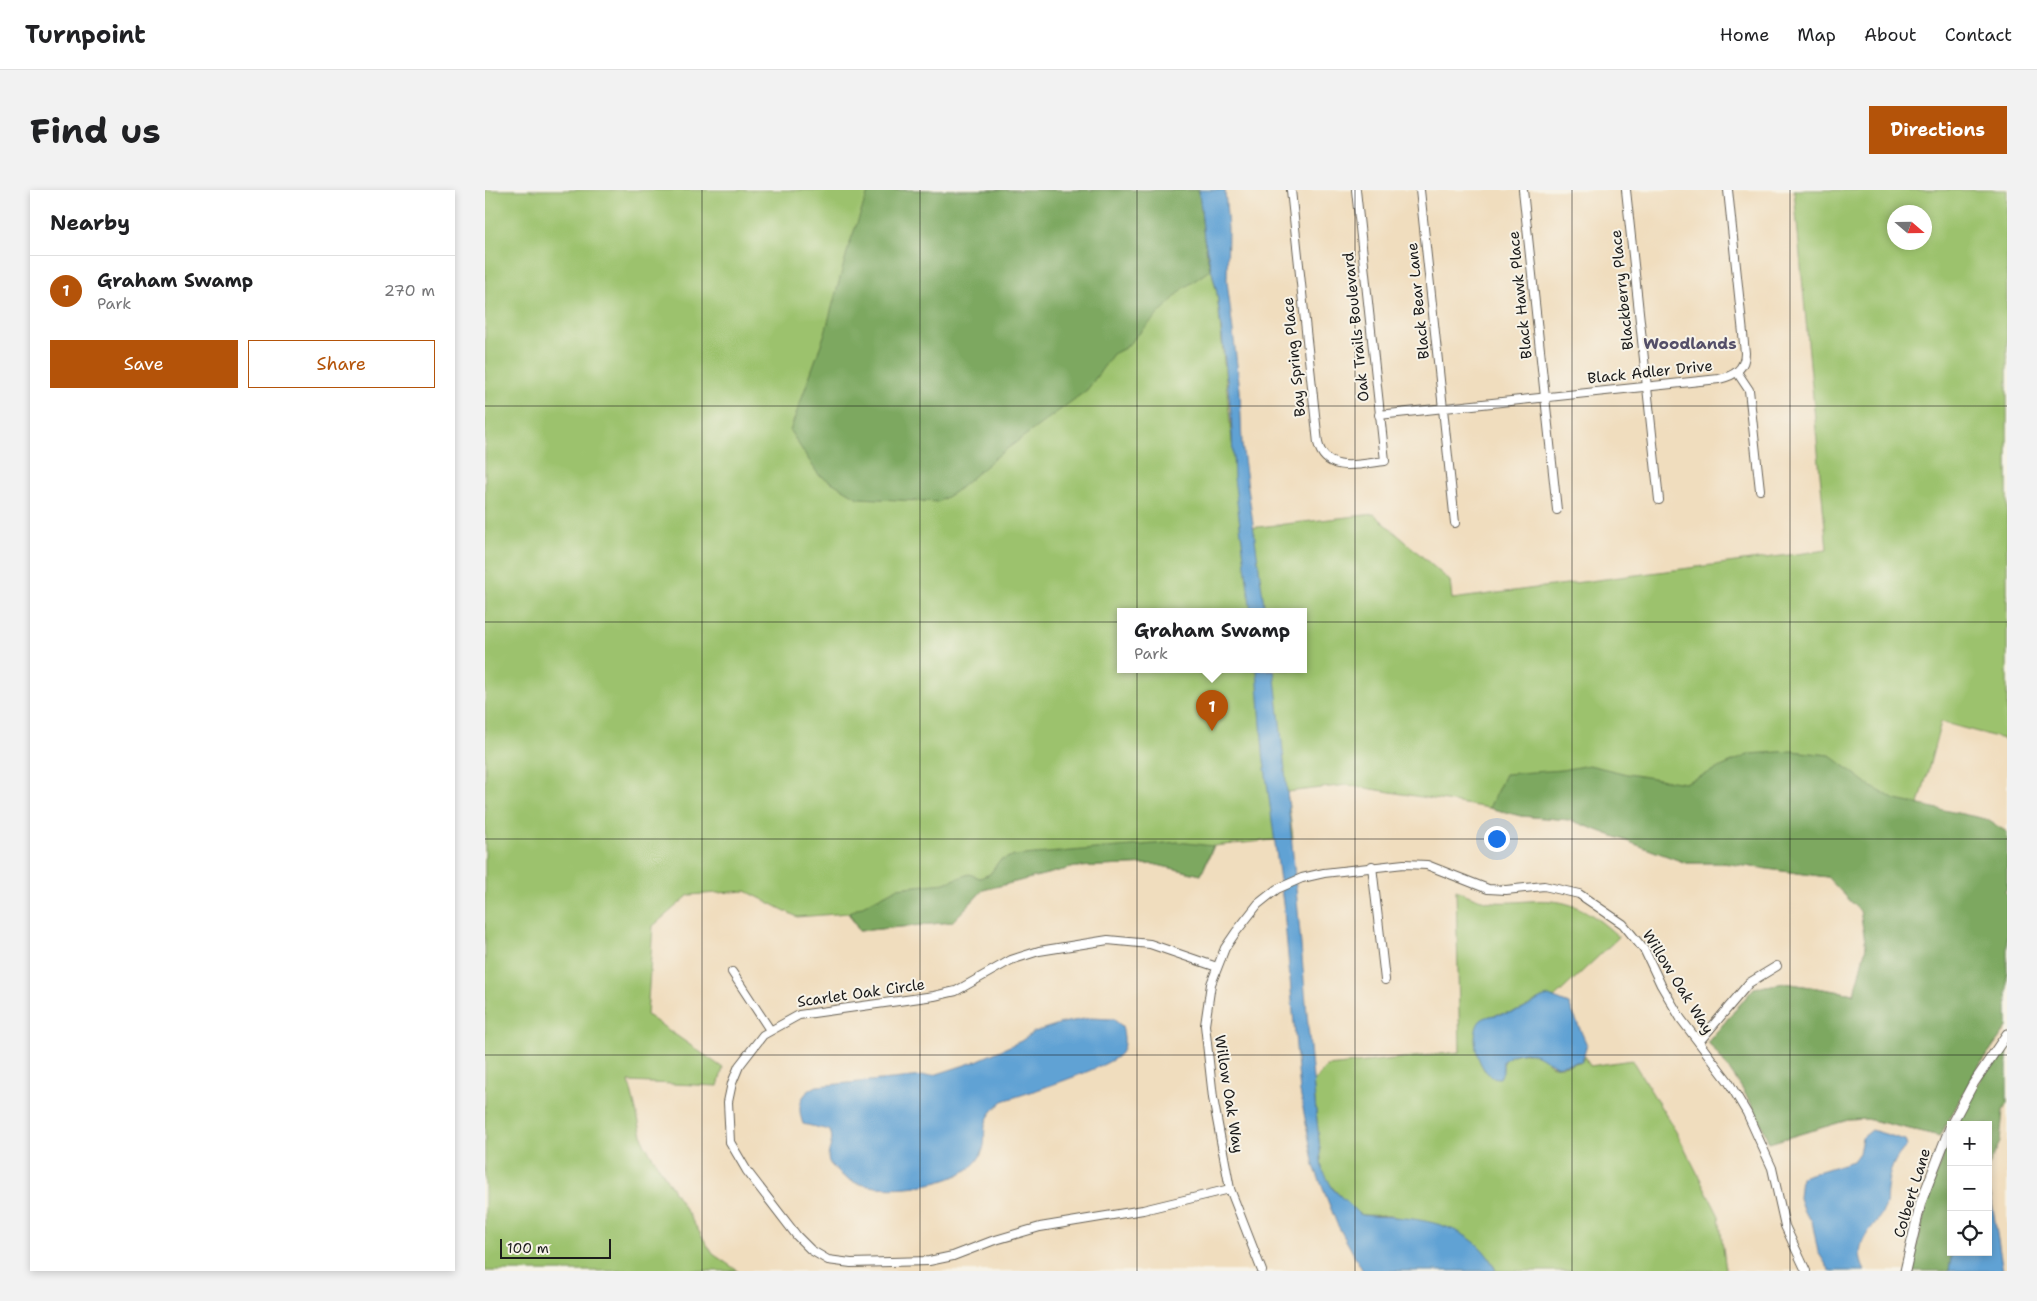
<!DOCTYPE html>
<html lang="en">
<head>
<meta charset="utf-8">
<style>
	body { margin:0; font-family:"Shantell Sans",sans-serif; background:#f2f2f2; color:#202124 }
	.controls { position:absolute; right:15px; bottom:15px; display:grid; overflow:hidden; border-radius:0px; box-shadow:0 2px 8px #0003 }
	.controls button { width:45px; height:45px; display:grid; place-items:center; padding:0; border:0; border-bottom:1px solid #e0e0e0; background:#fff; color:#202124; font:25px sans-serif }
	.compass { position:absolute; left:1402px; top:15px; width:45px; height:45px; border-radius:50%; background:#fff; box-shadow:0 2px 8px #0003; rotate:110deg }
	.scale { position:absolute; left:15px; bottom:12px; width:111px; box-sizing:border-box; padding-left:5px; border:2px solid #1c1c1c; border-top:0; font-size:14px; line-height:18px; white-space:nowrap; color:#1c1c1c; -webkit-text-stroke:4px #f7f3e8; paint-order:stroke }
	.you { position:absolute; left:1011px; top:648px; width:18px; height:18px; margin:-12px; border:4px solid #fff; border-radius:50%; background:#1a73e8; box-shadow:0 0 0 8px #1a73e833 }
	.badge { display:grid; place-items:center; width:32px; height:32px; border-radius:50%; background:#b45309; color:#fff; font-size:16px; font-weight:700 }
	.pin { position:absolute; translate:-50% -41px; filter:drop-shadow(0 1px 2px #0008) }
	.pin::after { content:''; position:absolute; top:26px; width:18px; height:15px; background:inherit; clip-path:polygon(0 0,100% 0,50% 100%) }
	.popup { position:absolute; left:632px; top:418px; width:190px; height:65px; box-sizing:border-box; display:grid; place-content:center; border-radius:0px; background:#fff; filter:drop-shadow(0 1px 4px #0005); font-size:16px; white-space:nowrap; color:#757577 }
	.popup b { font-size:19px; color:#202124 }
	.popup::after { content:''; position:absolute; left:50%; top:100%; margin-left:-10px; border:10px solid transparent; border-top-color:#fff }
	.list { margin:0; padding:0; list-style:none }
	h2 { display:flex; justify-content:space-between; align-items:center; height:65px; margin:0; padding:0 20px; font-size:21px }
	h2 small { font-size:16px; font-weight:400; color:#757577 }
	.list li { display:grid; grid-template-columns:32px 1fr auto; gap:15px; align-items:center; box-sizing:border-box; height:70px; padding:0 20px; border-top:1px solid #e0e0e0 }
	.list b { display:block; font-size:19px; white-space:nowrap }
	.list p { margin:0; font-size:16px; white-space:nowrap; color:#757577 }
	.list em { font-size:16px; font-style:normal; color:#757577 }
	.actions { display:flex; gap:10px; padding:15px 20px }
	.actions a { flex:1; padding:11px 0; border:1px solid #b45309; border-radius:0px; text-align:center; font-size:18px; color:#b45309 }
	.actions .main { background:#b45309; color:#fff }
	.icon { flex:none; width:28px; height:28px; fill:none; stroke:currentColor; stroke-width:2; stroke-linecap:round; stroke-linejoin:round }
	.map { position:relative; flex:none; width:1522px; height:1081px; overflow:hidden; border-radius:0px }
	header { display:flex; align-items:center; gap:30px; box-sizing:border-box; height:70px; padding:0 25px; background:#fff; border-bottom:1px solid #e0e0e0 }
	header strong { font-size:24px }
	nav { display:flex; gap:28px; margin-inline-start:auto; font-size:18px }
	.intro { display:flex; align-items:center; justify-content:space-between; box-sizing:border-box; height:120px; padding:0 30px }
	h1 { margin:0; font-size:35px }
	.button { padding:12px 22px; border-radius:0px; background:#b45309; color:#fff; font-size:18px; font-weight:700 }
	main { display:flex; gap:30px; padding:0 30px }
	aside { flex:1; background:#fff; border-radius:0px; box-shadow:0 2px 8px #0003 }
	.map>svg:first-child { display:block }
	.green { fill:#9cc26d; stroke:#5c6f44; fill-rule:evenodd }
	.forest { fill:#7da860; stroke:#4c623e }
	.water { fill:#61a2d4; stroke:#3e5f78 }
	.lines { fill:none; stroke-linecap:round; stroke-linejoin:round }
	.minor-casing { stroke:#666055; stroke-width:10 }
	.tertiary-casing { stroke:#666055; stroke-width:11 }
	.minor { stroke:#fff; stroke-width:8 }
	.tertiary { stroke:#fff; stroke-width:9 }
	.grid { fill:none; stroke:#1c1c1c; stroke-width:1; stroke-opacity:0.55 }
	.labels { text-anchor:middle; stroke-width:4; stroke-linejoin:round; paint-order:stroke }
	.street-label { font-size:15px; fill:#1c1c1c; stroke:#f7f3e8 }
	.neighbourhood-label { font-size:16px; font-weight:bold; fill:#544f68; stroke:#f7f3e8 }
</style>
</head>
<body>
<header>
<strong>Turnpoint</strong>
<nav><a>Home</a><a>Map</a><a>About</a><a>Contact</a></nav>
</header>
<div class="intro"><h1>Find us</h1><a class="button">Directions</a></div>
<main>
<aside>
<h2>Nearby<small></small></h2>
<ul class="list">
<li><span class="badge">1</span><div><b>Graham Swamp</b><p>Park</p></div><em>270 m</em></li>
</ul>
<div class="actions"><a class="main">Save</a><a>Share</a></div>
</aside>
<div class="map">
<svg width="1522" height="1081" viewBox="0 0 1522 1081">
	<rect width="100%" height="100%" fill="#f7f3e8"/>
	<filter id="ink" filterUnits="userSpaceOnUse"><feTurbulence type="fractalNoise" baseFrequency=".02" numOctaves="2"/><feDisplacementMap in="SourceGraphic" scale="10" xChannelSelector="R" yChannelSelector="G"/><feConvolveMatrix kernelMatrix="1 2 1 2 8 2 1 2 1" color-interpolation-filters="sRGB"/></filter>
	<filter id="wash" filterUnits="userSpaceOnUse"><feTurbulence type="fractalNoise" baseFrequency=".0096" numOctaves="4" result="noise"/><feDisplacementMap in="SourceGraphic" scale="20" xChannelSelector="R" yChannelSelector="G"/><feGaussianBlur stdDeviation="1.12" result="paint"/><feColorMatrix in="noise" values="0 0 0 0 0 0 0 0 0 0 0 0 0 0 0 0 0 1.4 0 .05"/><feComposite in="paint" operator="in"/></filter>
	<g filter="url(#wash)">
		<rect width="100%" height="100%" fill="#f0ddbe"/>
		<g class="green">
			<path d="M0,0H714L719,48L732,103L756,339L889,324L965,391L967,409L1342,360L1309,0H1522V550L1456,532L1425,648L1522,837L1491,880L1455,946L1382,929L1363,930L1284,953C1270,914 1249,884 1223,852L1269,798L1300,793L1369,804L1381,757L1376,721L1342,687L1238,673H1201L1085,630L1036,626L1004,618L862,595L802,602L808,648L729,656L716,685L668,674L590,677L498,700L467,732L374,741L363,723L312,727L261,701L204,705L168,736L162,825L238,878L233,896L144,892L159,953L228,1064L253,1081H0ZM1410,22H1440V52H1410ZM636,422H818V480H636Z"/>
			<path d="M971,700C983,705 995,711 1008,712C1034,714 1060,706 1086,715C1105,721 1119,734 1134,747L1069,808C1054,804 1046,817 1033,821C1025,824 1013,823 1005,826C1001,828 996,833 992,836V860L999,880L1018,879V871C1030,861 1047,860 1060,869C1062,871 1063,873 1066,875C1072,879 1090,873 1097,871L1100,866L1105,876L1147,870L1193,945L1234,1026L1241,1081H1011L1008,1074L908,1026L879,1025L870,1023L840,989L837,979L828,893L842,876L975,862Z"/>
		</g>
		<g class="forest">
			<polygon points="384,0 714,0 719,48 725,80 699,98 640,158 628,164 602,200 511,267 470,302 453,312 373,308 333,284 305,241 340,143 364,55"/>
			<path d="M1307,561L1345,565L1387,597L1411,610L1501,629L1522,642V698L1520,702L1522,704V837L1491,880L1455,946L1382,929L1363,930L1284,953C1270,914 1249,884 1223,852L1269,798L1300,793L1369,804L1381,757L1375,721L1342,687L1238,673H1201L1085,630L1036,626L1004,618L1020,584L1077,580L1104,575L1142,584L1200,593L1265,564Z"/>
			<polygon points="693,652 728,656 716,685 668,674 590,677 498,700 467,732 374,741 364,723 412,698 460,693 484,684 495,688 505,684 514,671 527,666"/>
			<polygon points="1522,851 1522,913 1518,921 1515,952 1503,978 1503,935 1469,935 1502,878"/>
			<polygon points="1466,943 1467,1062 1464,1081 1426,1081 1445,1001"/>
		</g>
		<g class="water">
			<polygon points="714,0 740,0 743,39 742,91 755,200 757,254 780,422 766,422 749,288 746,223 732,103 719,48"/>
			<path d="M772,480H789C809,646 819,813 837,979L848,999L874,1024C885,1027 897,1026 909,1027C949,1030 994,1040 1011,1081H878L852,1034L829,976L815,902L799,721L778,563Z"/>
			<path d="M1064,806L1084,814L1102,855L1097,871L1071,876L1052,865L1040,862L1027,865L1018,871V882L1015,888C994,890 983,845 995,831C1001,824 1023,824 1033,821C1044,818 1051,808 1064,806Z"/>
			<path d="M605,828L628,829L637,836C639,844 641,855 636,863C627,877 539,904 518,911C487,936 508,946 494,968C477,996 408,1002 379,995C366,993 355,985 347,976C336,965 353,952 344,940L318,934C312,917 314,904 332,896L449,885L489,872L536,851L549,842L577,833Z"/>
			<path d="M1387,940L1420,950L1422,956C1409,968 1404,981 1402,1000C1401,1005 1402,1011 1401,1015C1392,1039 1364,1050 1380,1081H1345L1333,1062L1327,1031L1319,1022L1314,1008L1316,987L1368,971L1374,963L1377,948Z"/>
			<polygon points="1503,988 1518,1081 1464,1081 1467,1062 1503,1062"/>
		</g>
	</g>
	<g filter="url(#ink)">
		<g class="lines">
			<defs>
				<g id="minor">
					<path d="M806,0L833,253C841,285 875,274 900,271L871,0"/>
					<polyline points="935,0 970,333"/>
					<polyline points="1038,0 1072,320"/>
					<polyline points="1141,0 1174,310"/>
					<polyline points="1252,182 1264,200 1275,300"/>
					<path d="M894,225L1234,189C1248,186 1260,180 1260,163L1243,0"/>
					<polyline points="887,676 900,790"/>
					<polyline points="732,777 665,754 623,750 554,761 526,770 471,801 449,806 314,825 278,845 254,876 247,893 243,912 245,952 262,981 312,1046 326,1060 343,1070 366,1073 444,1071 468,1066 507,1051 555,1037 658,1020 745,999"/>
					<polyline points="247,782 285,840"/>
					<polyline points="1214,852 1264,793 1292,776"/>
					<polyline points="777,1081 745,999 728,908 720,835 726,794 740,758 751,742 773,714 792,699 817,688 839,683 919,674 942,675 1003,699 1021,700 1059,696 1094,704 1138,734 1160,761 1176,795 1196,829 1243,891 1262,923 1287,978 1300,1036 1321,1081"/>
				</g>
				<g id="tertiary">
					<polyline points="1466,935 1488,894 1522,844"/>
					<polyline points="1420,1081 1436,1012 1466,935"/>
				</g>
			</defs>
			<use href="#minor" class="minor-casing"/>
			<use href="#tertiary" class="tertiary-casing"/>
			<use href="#minor" class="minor"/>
			<use href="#tertiary" class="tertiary"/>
		</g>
	</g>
	<path class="grid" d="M217,0V1081M435,0V1081M652,0V1081M870,0V1081M1087,0V1081M1305,0V1081M0,216H1522M0,432H1522M0,649H1522M0,865H1522"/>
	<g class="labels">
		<g class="street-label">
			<text transform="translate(1137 100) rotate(-96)" y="5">Blackberry Place</text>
			<text transform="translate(1035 105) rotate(-96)" y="5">Black Hawk Place</text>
			<text transform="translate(933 111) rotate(-96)" y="5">Black Bear Lane</text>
			<text transform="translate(871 137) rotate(-96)" y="5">Oak Trails Boulevard</text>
			<text transform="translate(809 167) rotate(-96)" y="5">Bay Spring Place</text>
			<text transform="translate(1165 182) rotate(-6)" y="5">Black Adler Drive</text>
			<text transform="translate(1193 792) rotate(58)" y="5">Willow Oak Way</text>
			<text transform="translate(376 803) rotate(-8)" y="5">Scarlet Oak Circle</text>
			<text transform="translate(744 904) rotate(81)" y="5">Willow Oak Way</text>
			<text transform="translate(1427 1003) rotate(-73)" y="5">Colbert Lane</text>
		</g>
		<g class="neighbourhood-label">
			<text x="1205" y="159">Woodlands</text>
		</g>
	</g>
</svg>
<div class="controls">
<button>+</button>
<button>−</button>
<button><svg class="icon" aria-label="locate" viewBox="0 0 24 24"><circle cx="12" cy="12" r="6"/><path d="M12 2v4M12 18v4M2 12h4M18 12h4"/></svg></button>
</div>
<svg class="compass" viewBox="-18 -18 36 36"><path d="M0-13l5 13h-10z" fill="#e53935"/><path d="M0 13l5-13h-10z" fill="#757577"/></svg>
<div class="scale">100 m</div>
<div class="you"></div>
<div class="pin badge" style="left:727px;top:541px">1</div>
<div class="popup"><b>Graham Swamp</b>Park</div>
</div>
</main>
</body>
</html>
